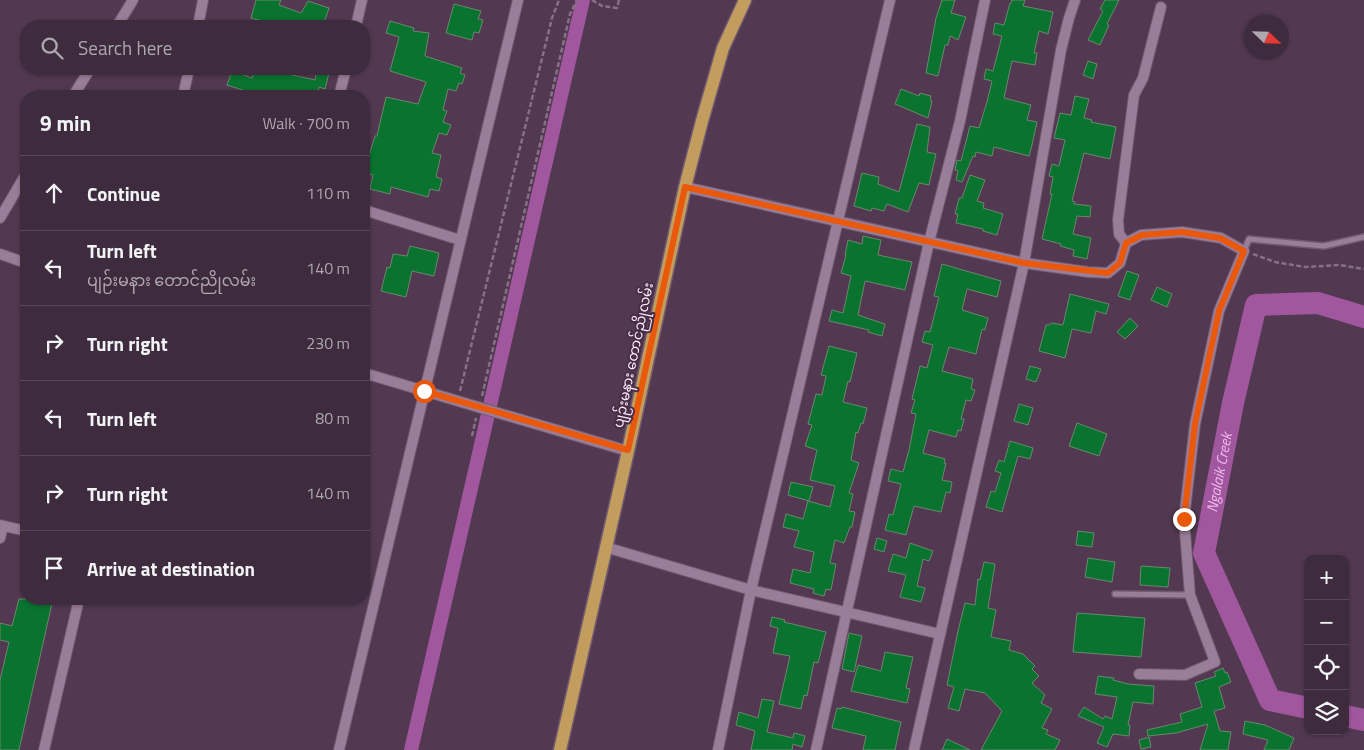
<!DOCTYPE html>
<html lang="en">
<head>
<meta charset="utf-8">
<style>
	body { margin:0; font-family:"Titillium Web","Noto Sans Myanmar",sans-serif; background:#453344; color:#f1f3f6 }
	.controls { position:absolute; right:15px; bottom:15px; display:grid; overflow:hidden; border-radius:10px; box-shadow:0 1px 4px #0004 }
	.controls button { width:45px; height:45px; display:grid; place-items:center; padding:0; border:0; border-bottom:1px solid #574757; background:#3e2b3d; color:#f1f3f6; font:25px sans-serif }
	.compass { position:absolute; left:1244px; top:15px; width:45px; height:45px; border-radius:50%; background:#3e2b3d; box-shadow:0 1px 4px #0004; rotate:113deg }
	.stop { position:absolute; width:15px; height:15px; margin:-11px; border:4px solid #ea580c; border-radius:50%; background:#fff }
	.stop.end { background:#ea580c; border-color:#fff; box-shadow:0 1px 5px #0008 }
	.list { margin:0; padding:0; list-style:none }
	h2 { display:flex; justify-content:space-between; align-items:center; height:65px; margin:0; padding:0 20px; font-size:21px }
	h2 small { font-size:16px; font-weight:400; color:#ada7b0 }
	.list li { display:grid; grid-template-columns:32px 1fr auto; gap:15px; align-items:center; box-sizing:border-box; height:75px; padding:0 20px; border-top:1px solid #574757 }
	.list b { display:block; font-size:19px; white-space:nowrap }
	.list p { margin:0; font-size:16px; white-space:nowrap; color:#ada7b0 }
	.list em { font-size:16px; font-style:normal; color:#ada7b0 }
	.icon { flex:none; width:28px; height:28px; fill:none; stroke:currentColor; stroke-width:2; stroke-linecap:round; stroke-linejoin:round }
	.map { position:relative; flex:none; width:1364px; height:750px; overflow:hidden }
	.search { position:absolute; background:#3e2b3d; box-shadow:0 1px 4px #0004; left:20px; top:20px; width:350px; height:55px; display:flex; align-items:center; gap:12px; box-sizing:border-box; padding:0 18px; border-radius:20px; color:#ada7b0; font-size:19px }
	.panel { position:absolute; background:#3e2b3d; box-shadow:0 1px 4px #0004; left:20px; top:90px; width:350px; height:515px; border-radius:20px }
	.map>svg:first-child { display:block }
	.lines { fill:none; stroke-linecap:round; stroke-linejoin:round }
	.canal { stroke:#a1579e; stroke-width:14 }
	.river { stroke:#a1579e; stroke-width:22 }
	.building { fill:#0a732f; stroke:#69886d }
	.lane-casing { stroke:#6f596e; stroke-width:8 }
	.street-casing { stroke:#6f596e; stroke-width:12 }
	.primary-casing { stroke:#6f596e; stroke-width:15 }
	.path { stroke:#877186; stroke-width:2.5; stroke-dasharray:5 2.5; stroke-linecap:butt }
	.lane { stroke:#9a7d98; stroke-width:5 }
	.street { stroke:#9a7d98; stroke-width:10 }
	.primary { stroke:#c39d5d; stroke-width:12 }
	.street-bridge-casing { stroke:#6f596e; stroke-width:12; stroke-linecap:butt }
	.street-bridge { stroke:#9a7d98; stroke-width:10 }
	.route { stroke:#ea580c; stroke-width:6 }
	.labels { text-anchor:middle; stroke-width:4; stroke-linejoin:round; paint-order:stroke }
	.street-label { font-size:14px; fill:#feeefd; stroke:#472e46 }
	.water-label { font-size:15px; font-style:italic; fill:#f7bbf3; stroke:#472e46 }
</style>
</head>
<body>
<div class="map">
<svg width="1364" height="750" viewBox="0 0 1364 750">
	<rect width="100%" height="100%" fill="#523951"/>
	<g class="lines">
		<polyline class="canal" points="411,750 583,0"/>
		<g class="river">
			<path id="s1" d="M1308,708L1270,700L1204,553L1233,403L1256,305L1318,303L1364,317"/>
			<polyline points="1345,716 1364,720"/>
		</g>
	</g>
	<g class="building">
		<polygon points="256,0 281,0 279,5 301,13 308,1 329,8 323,26 283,26 251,18"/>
		<polygon points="942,0 955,0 951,13 966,17 958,40 950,36 948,45 945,45 938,76 926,73 936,18"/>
		<polygon points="1012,0 1025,0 1023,6 1053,12 1048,34 1039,31 1034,53 1037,53 1035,65 1012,61 1004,98 1031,105 1027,120 1037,122 1032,145 1029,156 994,147 992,156 976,152 975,157 973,156 962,182 956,180 958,171 955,170 957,160 961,161 970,126 979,128 987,102 992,81 984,79 986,69 993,71 1002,36 993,34 995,23 1004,25 1010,3 1011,3"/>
		<polygon points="1105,0 1119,0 1107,24 1109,25 1100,45 1088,40 1103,11 1100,9"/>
		<polygon points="454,4 481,11 478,19 483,20 479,33 474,32 472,40 446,33"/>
		<polygon points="390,21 414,28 413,31 429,33 425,56 462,68 460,73 465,75 462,84 459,83 456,91 448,89 443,110 447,111 443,122 451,125 447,135 439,133 432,153 441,155 436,177 442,179 439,191 430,189 428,197 391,187 390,194 370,189 373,175 364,173 375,136 377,136 386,97 418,104 426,82 390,71 399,37 386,33"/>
		<polygon points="1088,61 1097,64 1093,79 1083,75"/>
		<polygon points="255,69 265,69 315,80 317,69 330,69 325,89 319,87 317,96 278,96 262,93 261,96 227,85 232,71 252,78"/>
		<polygon points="901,89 919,96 920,93 931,96 930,100 932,101 928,118 895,104"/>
		<polygon points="1075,96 1089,99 1084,118 1092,120 1091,122 1116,127 1110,159 1084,153 1072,201 1075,202 1074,204 1091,206 1090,217 1077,216 1073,234 1091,238 1087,259 1073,256 1074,250 1060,246 1061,244 1042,239 1052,194 1050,194 1053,177 1049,176 1052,164 1059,166 1065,140 1054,138 1060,113 1071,115"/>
		<polygon points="917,124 930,127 927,152 936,154 929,185 919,183 908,212 887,204 884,211 872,208 871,211 854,206 862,173 879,177 878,184 899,192"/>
		<polygon points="970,175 985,180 977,201 984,203 983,208 1003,214 997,235 983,231 983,229 956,223 958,214 955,214 959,198 962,198"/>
		<polygon points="863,236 881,240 878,255 912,262 905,290 865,281 858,315 885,324 882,336 868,332 869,330 829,321 832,310 843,313 851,276 841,273 846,255 845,255 848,240 862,244"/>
		<polygon points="410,246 439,253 434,276 412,271 406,297 381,291 387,267 390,268 393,254 407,256"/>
		<polygon points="942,264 1001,281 997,297 967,289 962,310 988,318 985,330 982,329 976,354 949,347 942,371 973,379 971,389 975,390 971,401 966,400 961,419 964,419 961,431 958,430 956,437 929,430 923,453 945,459 944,463 946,463 942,480 952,482 950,493 946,492 941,512 914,506 906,535 885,530 889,514 893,515 901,484 888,481 891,469 903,472 909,450 916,414 911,413 915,400 912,399 920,366 927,368 933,345 922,342 925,331 930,332 939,297 934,296"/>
		<polygon points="1127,271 1139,275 1130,300 1118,296"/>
		<polygon points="1157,287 1172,294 1167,307 1151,300"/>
		<polygon points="1070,294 1109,304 1106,314 1096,311 1091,333 1072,329 1065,358 1039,351 1046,325 1049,325 1052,323 1063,325"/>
		<polygon points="1130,318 1138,326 1125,339 1117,332"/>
		<polygon points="829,346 857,353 850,382 848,381 843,402 867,408 863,424 861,423 858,433 856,432 851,460 859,463 849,493 853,494 849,511 855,512 852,527 850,527 844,543 835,540 830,563 836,564 831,590 826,589 824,596 813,593 814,589 790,583 793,569 810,573 814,552 794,547 799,531 783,527 786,514 803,519 808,501 830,507 835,486 810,480 817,450 805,446 812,425 808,424 816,394 822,395 826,376 821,375"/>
		<polygon points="1030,366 1041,369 1036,382 1026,379"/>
		<polygon points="1019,404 1033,408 1028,425 1014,421"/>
		<polygon points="1077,423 1107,434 1099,456 1069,446"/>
		<polygon points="1010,441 1033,448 1030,459 1018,456 1002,512 986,507 991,491 995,492 1001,473 995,471 999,460 1004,462"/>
		<polygon points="791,482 813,487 809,501 788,495"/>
		<polygon points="1078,531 1094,533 1092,547 1076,545"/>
		<polygon points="877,538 887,541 884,552 874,549"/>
		<polygon points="910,543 933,551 929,561 923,559 917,586 925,588 921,602 900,597 906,575 888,571 893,554 906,558"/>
		<polygon points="1088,558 1115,562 1112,582 1085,577"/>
		<polygon points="984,562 995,564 988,608 996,610 991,637 1011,641 1009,650 1023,654 1035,666 1032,669 1039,676 1032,683 1045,695 1041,703 1052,709 1042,728 1048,730 1046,734 1060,740 1055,750 981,750 1002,711 985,693 965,689 959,711 948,708 954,687 947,685 958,631 965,603 975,605 978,579 980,580"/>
		<polygon points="1141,566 1170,568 1168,587 1140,585"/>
		<polygon points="19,599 53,599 19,750 0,750 0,680 9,642 0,640 0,623 12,626"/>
		<polygon points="1077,613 1145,618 1141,657 1073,652"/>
		<polygon points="772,617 785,620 784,622 826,632 818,663 814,662 807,696 804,695 801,709 779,704 790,656 773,653 778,628 770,626"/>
		<polygon points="849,633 862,636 854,672 842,669"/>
		<polygon points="885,652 913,657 906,688 910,689 907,703 851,691 858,665 881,671"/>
		<polygon points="1223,668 1225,673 1227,672 1231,682 1219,687 1225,708 1214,711 1220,731 1231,732 1228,750 1200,750 1208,724 1176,733 1148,736 1147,730 1182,722 1180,714 1202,707 1195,683 1216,676 1214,672"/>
		<polygon points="1098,676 1114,678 1113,680 1128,684 1154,686 1153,704 1133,702 1128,725 1130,725 1129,736 1113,734 1107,747 1097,743 1104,727 1078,716 1084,707 1103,719 1105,716 1112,719 1117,697 1095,694"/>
		<polygon points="762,699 774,701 767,732 793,738 794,733 805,736 802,747 793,744 792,750 751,750 755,731 736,725 739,712 758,718"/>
		<polygon points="842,707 901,722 895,750 863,750 866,736 832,728 837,708 841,709"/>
		<polygon points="1245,721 1265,725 1294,738 1289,750 1264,750 1268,740 1243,734"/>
		<polygon points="1149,737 1151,747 1141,749 1139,740"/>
		<polygon points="947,739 970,750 942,750"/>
	</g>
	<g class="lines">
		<defs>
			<g id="lane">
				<polyline points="1244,251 1249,239 1324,246 1364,237"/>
				<polyline points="1115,594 1190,595"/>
			</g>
			<g id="street">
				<polyline points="117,26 133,0"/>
				<polyline points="198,26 203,0"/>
				<polyline points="356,26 362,0"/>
				<polyline points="73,96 90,69"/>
				<polyline points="183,96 189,69"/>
				<polyline points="339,96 346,69"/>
				<polyline points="685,187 1024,263 1088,272 1108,273 1120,263 1126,243 1141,235 1182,232 1221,238 1244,251 1219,311 1195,424 1184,519 1190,595 1215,662 1185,675 1139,674"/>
				<polyline points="364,210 460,240"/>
				<polyline points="0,218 26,174"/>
				<polyline points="1126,243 1119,234 1118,220 1134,95 1143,78 1161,7"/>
				<polyline points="0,254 26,263"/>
				<polyline points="364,373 478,407"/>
				<polyline points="495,412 628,451"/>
				<polyline points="0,525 26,531"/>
				<polyline points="0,538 3,526"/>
				<polyline points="605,547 751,590 940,634"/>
				<polyline points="44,750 79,599"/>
				<polyline points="339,750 518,0"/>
				<polyline points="718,750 751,590 890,0"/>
				<polyline points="816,750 929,242 960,121 985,0"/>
				<polyline points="914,750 1024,263 1061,50 1069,18 1075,0"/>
			</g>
			<polyline id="primary" points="560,750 628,451 685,187 702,121 723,48 745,0"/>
		</defs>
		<use href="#lane" class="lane-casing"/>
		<use href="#street" class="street-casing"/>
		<use href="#primary" class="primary-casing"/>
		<g class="path">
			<polyline points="592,0 602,6 617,8 619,0"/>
			<polyline points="1253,254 1275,262 1305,267 1340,265 1364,269"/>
			<polyline points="460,391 552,18 559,0"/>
			<polyline points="482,396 570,14 577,0"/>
			<polyline points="472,436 476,418"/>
		</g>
		<use href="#lane" class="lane"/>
		<use href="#street" class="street"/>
		<use href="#primary" class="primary"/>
		<defs>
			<polyline id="street-bridge" points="478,407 495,412"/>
		</defs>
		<use href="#street-bridge" class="street-bridge-casing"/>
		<use href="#street-bridge" class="street-bridge"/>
	</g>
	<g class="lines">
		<polyline class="route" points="424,391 628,450 685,187 1024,263 1108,273 1120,263 1126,243 1142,235 1182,232 1220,238 1244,251 1219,311 1195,424 1184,519"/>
	</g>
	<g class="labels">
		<g class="street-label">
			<text transform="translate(633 355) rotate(-78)" y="5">ပျဉ်းမနား တောင်ညိုလမ်း</text>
		</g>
		<g class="water-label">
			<text dy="5" stroke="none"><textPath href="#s1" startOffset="282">Ngalaik Creek</textPath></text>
		</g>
	</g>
</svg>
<div class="controls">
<button>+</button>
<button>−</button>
<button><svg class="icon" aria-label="locate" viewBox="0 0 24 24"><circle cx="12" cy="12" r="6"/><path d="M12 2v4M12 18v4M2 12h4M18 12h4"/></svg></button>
<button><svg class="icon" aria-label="layers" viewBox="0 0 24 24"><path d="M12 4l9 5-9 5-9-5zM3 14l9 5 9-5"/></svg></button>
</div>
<svg class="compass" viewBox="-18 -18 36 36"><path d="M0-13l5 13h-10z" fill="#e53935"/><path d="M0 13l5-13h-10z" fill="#ada7b0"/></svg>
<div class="stop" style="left:424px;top:391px"></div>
<div class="stop end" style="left:1184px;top:519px"></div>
<div class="search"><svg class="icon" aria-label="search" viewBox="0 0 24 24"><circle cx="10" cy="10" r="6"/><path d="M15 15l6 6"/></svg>Search here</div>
<section class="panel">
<h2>9 min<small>Walk · 700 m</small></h2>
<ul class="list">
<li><svg class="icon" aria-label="ahead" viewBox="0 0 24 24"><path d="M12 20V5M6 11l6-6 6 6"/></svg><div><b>Continue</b></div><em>110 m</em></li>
<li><svg class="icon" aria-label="left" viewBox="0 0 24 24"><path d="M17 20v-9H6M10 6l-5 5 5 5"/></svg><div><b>Turn left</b><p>ပျဉ်းမနား တောင်ညိုလမ်း</p></div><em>140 m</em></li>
<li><svg class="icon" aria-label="right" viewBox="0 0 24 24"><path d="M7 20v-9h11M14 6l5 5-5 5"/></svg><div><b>Turn right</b></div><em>230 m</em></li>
<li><svg class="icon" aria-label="left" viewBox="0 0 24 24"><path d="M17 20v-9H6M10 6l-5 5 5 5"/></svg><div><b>Turn left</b></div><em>80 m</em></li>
<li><svg class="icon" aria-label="right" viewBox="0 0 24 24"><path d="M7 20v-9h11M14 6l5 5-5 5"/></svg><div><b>Turn right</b></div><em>140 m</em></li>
<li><svg class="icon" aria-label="arrive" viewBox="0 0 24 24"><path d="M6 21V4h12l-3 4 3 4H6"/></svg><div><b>Arrive at destination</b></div></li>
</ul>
</section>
</div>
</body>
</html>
